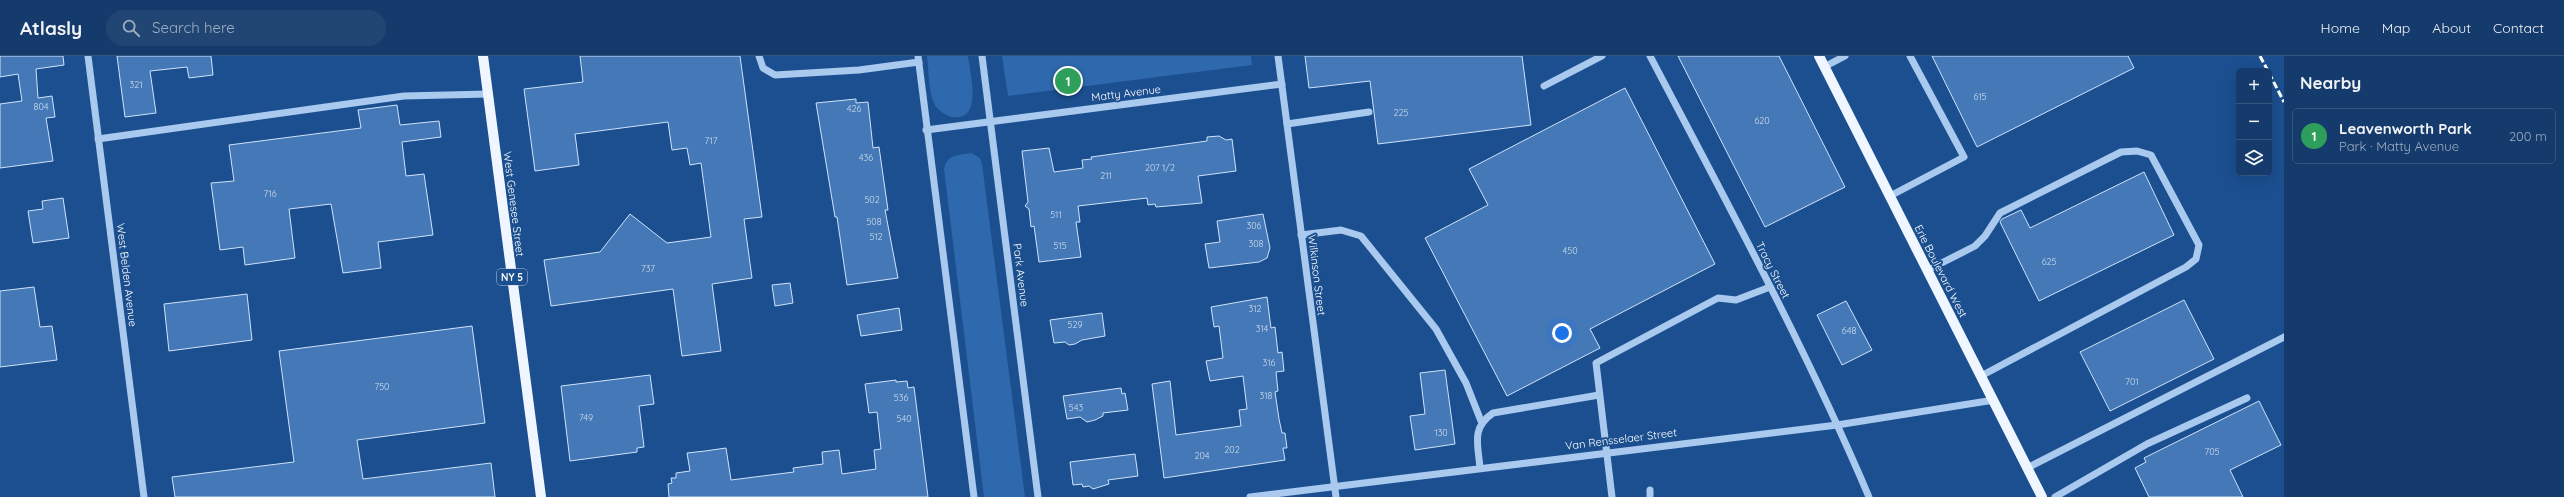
<!DOCTYPE html>
<html lang="en">
<head>
<meta charset="utf-8">
<style>
	body { margin:0; font-family:Quicksand,sans-serif; background:#214673; color:#f1f3f6 }
	.controls { position:absolute; right:12px; top:12px; display:grid; overflow:hidden; border-radius:6px; box-shadow:0 4px 16px #0002 }
	.controls button { width:36px; height:36px; display:grid; place-items:center; padding:0; border:0; border-bottom:1px solid #33557e; background:#143b6b; color:#f1f3f6; font:20px sans-serif }
	.you { position:absolute; left:1562px; top:277px; width:14px; height:14px; margin:-10px; border:3px solid #fff; border-radius:50%; background:#1a73e8; box-shadow:0 0 0 6px #1a73e833 }
	.badge { display:grid; place-items:center; width:26px; height:26px; border-radius:50%; background:#d6ab8b; color:#fff; font-size:13px; font-weight:700 }
	.pin { position:absolute; translate:-50% -50%; border:2px solid #fff; box-shadow:0 1px 4px #0006 }
	.list { margin:0; padding:0; list-style:none }
	h2 { display:flex; justify-content:space-between; align-items:center; height:52px; margin:0; padding:0 16px; font-size:17px }
	h2 small { font-size:13px; font-weight:400; color:#9dadc1 }
	.list li { display:grid; grid-template-columns:26px 1fr auto; gap:12px; align-items:center; box-sizing:border-box; height:56px; margin:0 8px 8px; padding:0 8px; border:1px solid #33557e; border-radius:6px }
	.list b { display:block; font-size:15px; white-space:nowrap }
	.list p { margin:0; font-size:13px; white-space:nowrap; color:#9dadc1 }
	.list em { font-size:13px; font-style:normal; color:#9dadc1 }
	.icon { flex:none; width:22px; height:22px; fill:none; stroke:currentColor; stroke-width:2; stroke-linecap:round; stroke-linejoin:round }
	.map { position:relative; flex:none; width:2284px; height:441px; overflow:hidden }
	header { display:flex; align-items:center; gap:24px; box-sizing:border-box; height:56px; padding:0 20px; background:#143b6b; border-bottom:1px solid #33557e }
	header strong { font-size:19px }
	nav { display:flex; gap:22px; margin-inline-start:auto; font-size:14px }
	.search { width:280px; height:36px; background:#214673; display:flex; align-items:center; gap:10px; box-sizing:border-box; padding:0 14px; border-radius:22px; color:#9dadc1; font-size:15px }
	main { display:flex }
	aside { flex:1; background:#143b6b }
	.map>svg:first-child { display:block }
	.green { fill:#2e69ad }
	.building { fill:#4478b7; stroke:#cfe3fa }
	.lines { fill:none; stroke-linecap:round; stroke-linejoin:round }
	.minor { stroke:#a9c9ee; stroke-width:7 }
	.major { stroke:#f0f6ff; stroke-width:10 }
	.rail { stroke:#fff; stroke-width:3; stroke-dasharray:7 3; stroke-linecap:butt }
	.labels { text-anchor:middle; stroke-width:4; stroke-linejoin:round; paint-order:stroke }
	.number-label { font-size:9px; fill:#d0dded }
	.shield { fill:#1b4f8f; stroke:#bbcadd; stroke-width:1 }
	.shield-label { font-size:10px; font-weight:bold; fill:#fff }
	.street-label { font-size:11px; fill:#fff; stroke:#1b4f8f }
</style>
</head>
<body>
<header>
<strong>Atlasly</strong>
<div class="search"><svg class="icon" aria-label="search" viewBox="0 0 24 24"><circle cx="10" cy="10" r="6"/><path d="M15 15l6 6"/></svg>Search here</div>
<nav><a>Home</a><a>Map</a><a>About</a><a>Contact</a></nav>
</header>
<main>
<div class="map">
<svg width="2284" height="441" viewBox="0 0 2284 441">
	<rect width="100%" height="100%" fill="#1b4f8f"/>
	<g class="green">
		<path d="M927,0H968C970,16 984,66 952,61C945,59 939,55 935,49C928,36 929,15 927,0Z"/>
		<polygon points="1002,0 1251,0 1252,9 1008,40"/>
		<path d="M971,97L980,102L982,108L1025,441H984L944,113C947,98 959,99 971,97Z"/>
	</g>
	<g class="building">
		<polygon points="0,0 63,0 64,9 36,13 38,42 52,40 55,61 46,62 53,105 0,112 0,48 22,45 18,18 0,21"/>
		<polygon points="117,0 211,0 213,19 189,22 187,11 150,15 156,57 125,61"/>
		<polygon points="580,0 740,0 762,161 744,163 752,222 712,228 721,295 682,300 673,233 551,250 544,204 600,196 630,158 667,187 711,181 701,107 690,109 687,92 672,94 668,66 575,78 579,109 535,115 524,33 583,26"/>
		<polygon points="1305,0 1522,0 1531,69 1378,88 1370,25 1309,32"/>
		<polygon points="1678,0 1779,0 1845,131 1765,171"/>
		<polygon points="1932,0 2128,0 2134,12 1977,91"/>
		<polygon points="1625,32 1715,208 1590,273 1600,292 1507,340 1425,182 1488,149 1469,113"/>
		<polygon points="856,43 856,47 868,46 873,92 879,91 888,154 885,154 898,222 847,229 837,161 835,161 816,47"/>
		<polygon points="397,49 400,69 439,65 441,81 402,86 406,120 424,118 433,179 378,186 381,212 343,217 331,148 289,153 295,202 245,209 243,191 220,194 211,127 234,125 229,89 361,72 358,54"/>
		<polygon points="1219,80 1226,84 1232,83 1236,115 1198,120 1202,147 1156,151 1155,148 1148,149 1147,142 1078,150 1080,166 1076,166 1081,201 1039,206 1034,170 1031,171 1029,153 1025,150 1028,146 1022,95 1049,92 1054,116 1083,112 1082,104 1092,103 1091,101 1207,85 1207,81"/>
		<polygon points="2144,116 2174,179 2039,245 2000,166 2002,163 2021,154 2030,172"/>
		<polygon points="63,142 69,182 33,187 28,155 43,153 42,145"/>
		<polygon points="1263,158 1270,192 1267,202 1259,206 1209,212 1205,188 1220,186 1217,165"/>
		<polygon points="790,227 793,247 775,250 772,229"/>
		<polygon points="34,231 40,271 52,270 57,304 0,311 0,235"/>
		<polygon points="247,238 252,284 169,295 164,248"/>
		<polygon points="1267,241 1271,272 1275,271 1278,297 1282,296 1284,315 1276,316 1278,335 1275,336 1279,363 1282,377 1285,377 1287,392 1283,392 1285,404 1164,422 1152,328 1170,325 1176,379 1241,370 1239,354 1247,353 1243,320 1210,325 1206,305 1223,302 1219,270 1214,271 1211,251"/>
		<polygon points="2184,244 2214,303 2110,355 2080,296"/>
		<polygon points="1846,245 1872,294 1842,309 1817,259"/>
		<polygon points="899,252 902,274 861,280 857,259"/>
		<polygon points="1102,257 1105,280 1082,284 1075,288 1069,289 1065,286 1054,287 1050,264"/>
		<polygon points="472,270 485,367 357,384 363,423 491,407 495,441 175,441 172,421 294,406 279,295"/>
		<polygon points="1445,314 1455,388 1415,394 1410,360 1425,358 1420,317"/>
		<polygon points="650,319 654,348 639,350 644,391 637,392 637,396 570,405 561,330"/>
		<polygon points="896,324 896,326 907,325 908,332 914,331 928,441 669,441 668,428 672,427 671,422 676,422 676,417 690,415 687,397 705,395 726,392 731,424 794,416 793,412 823,408 822,396 839,394 842,418 876,413 874,394 881,393 877,356 869,357 865,328"/>
		<polygon points="1121,332 1122,338 1125,337 1128,354 1103,357 1103,360 1095,364 1087,366 1080,361 1067,363 1063,340"/>
		<polygon points="2259,345 2281,389 2230,414 2243,441 2149,441 2135,412 2146,406 2144,402"/>
		<polygon points="1135,398 1138,420 1108,424 1109,428 1093,433 1089,430 1083,431 1082,428 1073,429 1070,406"/>
	</g>
	<g class="lines">
		<g class="minor">
			<polyline points="88,0 144,441"/>
			<polyline points="759,0 763,12 775,19 859,14 919,6"/>
			<polyline points="918,0 974,441"/>
			<polyline points="982,0 1038,441"/>
			<polyline points="1278,0 1336,441"/>
			<path d="M1650,0C1726,145 1805,290 1869,441"/>
			<polyline points="1824,11 1845,0"/>
			<polyline points="1544,30 1602,0"/>
			<polyline points="1287,68 1369,56"/>
			<polyline points="926,74 1282,28"/>
			<polyline points="98,83 404,40 488,38"/>
			<polyline points="1890,140 1964,101 1910,0"/>
			<polyline points="1301,179 1341,174 1361,180 1436,273 1466,327 1481,365"/>
			<polyline points="1928,214 1975,190 1985,180 2000,157 2121,96 2137,95 2151,99 2199,189 2196,203 2186,211 1981,320"/>
			<path d="M1480,412C1478,388 1471,372 1493,357L1599,339"/>
			<polyline points="2027,412 2284,281"/>
			<polyline points="1650,434 1650,441"/>
			<polyline points="1250,441 1837,369 1994,344"/>
			<polyline points="1612,441 1596,307 1718,242 1736,244 1770,231"/>
			<polyline points="2055,441 2147,388 2247,342"/>
		</g>
		<g class="major">
			<polyline points="483,0 541,441"/>
			<polyline points="1819,0 2042,441"/>
		</g>
		<g class="rail">
			<polyline points="2260,0 2268,15"/>
			<polyline points="2269,17 2284,46"/>
		</g>
	</g>
	<g class="labels">
		<g class="number-label">
			<text x="136" y="32">321</text>
			<text x="1980" y="44">615</text>
			<text x="41" y="54">804</text>
			<text x="854" y="56">426</text>
			<text x="1401" y="60">225</text>
			<text x="1762" y="68">620</text>
			<text x="711" y="88">717</text>
			<text x="866" y="105">436</text>
			<text x="1160" y="115">207 1/2</text>
			<text x="1106" y="123">211</text>
			<text x="270" y="141">716</text>
			<text x="872" y="147">502</text>
			<text x="1056" y="162">511</text>
			<text x="874" y="169">508</text>
			<text x="1254" y="173">306</text>
			<text x="876" y="184">512</text>
			<text x="1256" y="191">308</text>
			<text x="1060" y="193">515</text>
			<text x="1570" y="198">450</text>
			<text x="2049" y="209">625</text>
			<text x="648" y="216">737</text>
			<text x="1255" y="256">312</text>
			<text x="1075" y="272">529</text>
			<text x="1262" y="276">314</text>
			<text x="1849" y="278">648</text>
			<text x="1269" y="310">316</text>
			<text x="2132" y="329">701</text>
			<text x="382" y="334">750</text>
			<text x="1266" y="343">318</text>
			<text x="901" y="345">536</text>
			<text x="1076" y="355">543</text>
			<text x="586" y="365">749</text>
			<text x="904" y="366">540</text>
			<text x="1441" y="380">130</text>
			<text x="1232" y="397">202</text>
			<text x="2212" y="399">705</text>
			<text x="1202" y="403">204</text>
		</g>
		<rect class="shield" x="497" y="213" width="30" height="16" rx="3"/>
		<g class="shield-label">
			<text x="512" y="225">NY 5</text>
		</g>
		<g class="street-label">
			<text transform="translate(1126 37) rotate(-7)" y="4">Matty Avenue</text>
			<text transform="translate(514 148) rotate(83)" y="4">West Genesee Street</text>
			<text transform="translate(1773 214) rotate(63)" y="4">Tracy Street</text>
			<text transform="translate(1941 215) rotate(63)" y="4">Erie Boulevard West</text>
			<text transform="translate(127 219) rotate(83)" y="4">West Belden Avenue</text>
			<text transform="translate(1021 219) rotate(83)" y="4">Park Avenue</text>
			<text transform="translate(1317 219) rotate(83)" y="4">Wilkinson Street</text>
			<text transform="translate(1621 383) rotate(-7)" y="4">Van Rensselaer Street</text>
		</g>
	</g>
</svg>
<div class="controls">
<button>+</button>
<button>−</button>
<button><svg class="icon" aria-label="layers" viewBox="0 0 24 24"><path d="M12 4l9 5-9 5-9-5zM3 14l9 5 9-5"/></svg></button>
</div>
<div class="you"></div>
<div class="pin badge" style="left:1068px;top:25px;background:#2e9e5b">1</div>
</div>
<aside>
<h2>Nearby<small></small></h2>
<ul class="list">
<li><span class="badge" style="background:#2e9e5b">1</span><div><b>Leavenworth Park</b><p>Park · Matty Avenue</p></div><em>200 m</em></li>
</ul>
</aside>
</main>
</body>
</html>
